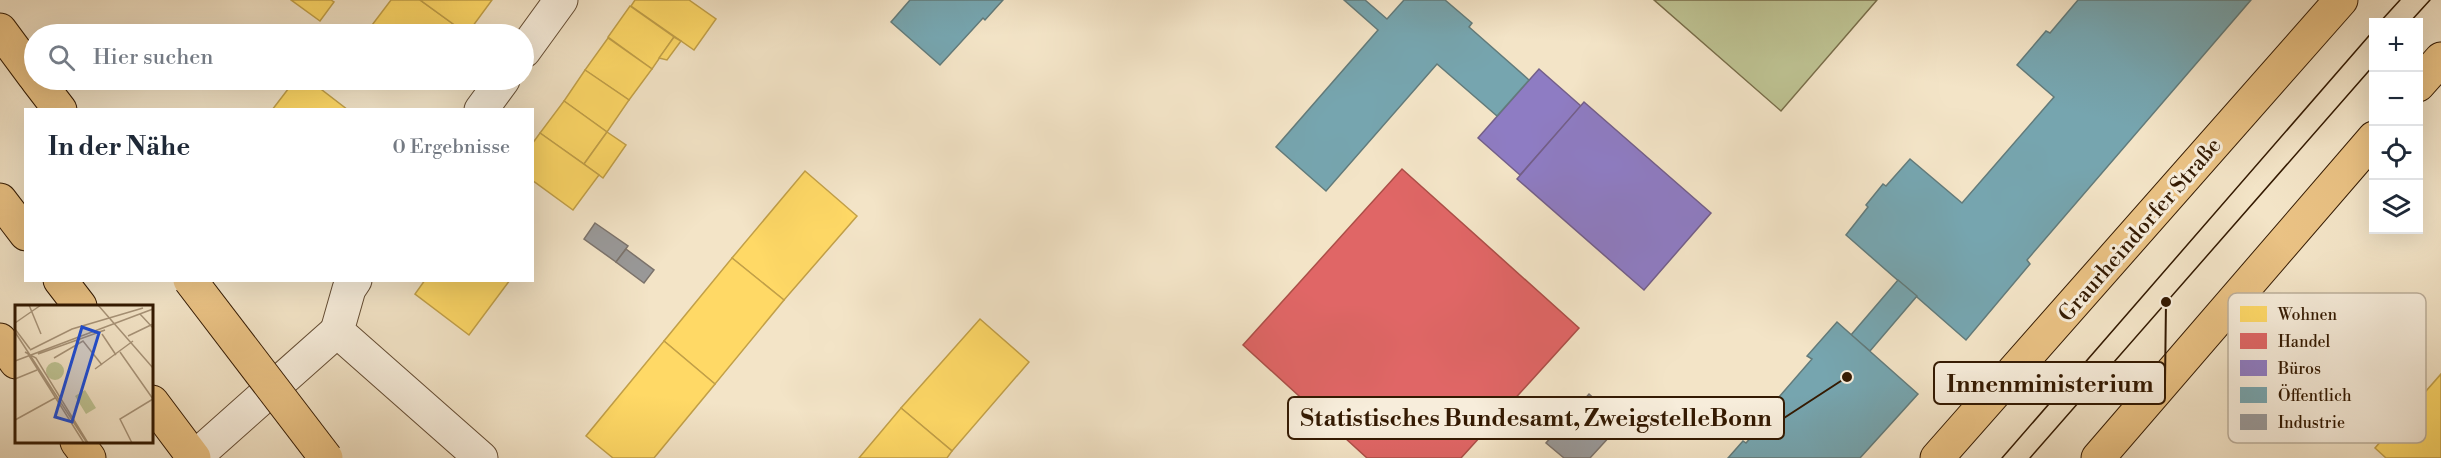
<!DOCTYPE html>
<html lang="de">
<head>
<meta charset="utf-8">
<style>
	body { margin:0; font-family:"Libre Bodoni",serif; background:#f2f2f3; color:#1f2937 }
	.controls { position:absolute; right:18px; top:18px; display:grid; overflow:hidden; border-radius:0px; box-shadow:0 6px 24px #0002 }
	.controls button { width:54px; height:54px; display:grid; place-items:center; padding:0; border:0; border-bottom:2px solid #e0e1e3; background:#fff; color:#1f2937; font:30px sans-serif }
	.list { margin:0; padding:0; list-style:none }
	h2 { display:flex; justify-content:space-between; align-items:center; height:78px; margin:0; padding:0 24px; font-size:26px }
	h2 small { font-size:20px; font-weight:400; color:#747a83 }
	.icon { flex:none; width:33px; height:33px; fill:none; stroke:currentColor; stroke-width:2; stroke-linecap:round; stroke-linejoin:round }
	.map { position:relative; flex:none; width:2441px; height:458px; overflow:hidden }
	.search { position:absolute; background:#fff; box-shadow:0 6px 24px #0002; left:24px; top:24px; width:510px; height:66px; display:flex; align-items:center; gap:15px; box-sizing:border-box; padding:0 21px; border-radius:33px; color:#747a83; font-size:22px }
	.panel { position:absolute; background:#fff; box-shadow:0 6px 24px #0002; left:24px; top:108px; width:510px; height:174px; border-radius:0px }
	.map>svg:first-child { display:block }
	.green { fill:#bec393; stroke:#796e4a; stroke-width:1.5 }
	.homes { fill:#ffd966; stroke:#c2a048; stroke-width:1.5 }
	.shops { fill:#e06666; stroke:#ac4f48; stroke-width:1.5 }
	.offices { fill:#8e7cc3; stroke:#735f89; stroke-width:1.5 }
	.public { fill:#76a5af; stroke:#627b7b; stroke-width:1.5 }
	.industry { fill:#999; stroke:#7b736c; stroke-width:1.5 }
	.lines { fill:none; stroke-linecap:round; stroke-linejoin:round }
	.minor-casing { stroke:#644c33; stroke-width:35 }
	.major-casing { stroke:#341a02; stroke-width:35 }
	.highway-casing { stroke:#341a02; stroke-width:35 }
	.minor { stroke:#f7eddb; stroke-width:33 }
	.major { stroke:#eac284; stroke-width:33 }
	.highway { stroke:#eac284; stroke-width:33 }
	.tram { stroke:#341a02; stroke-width:1.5 }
	.highway-bridge-casing { stroke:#341a02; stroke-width:35; stroke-linecap:butt }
	.highway-bridge { stroke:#eac284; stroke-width:33 }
	.labels { text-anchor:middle; stroke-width:6; stroke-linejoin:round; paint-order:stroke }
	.street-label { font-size:22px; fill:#341a02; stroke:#f7eddb }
	.inset-road { fill:none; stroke:#a79378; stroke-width:1.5 }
	.view { fill:#1d4ed8; fill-opacity:0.15; stroke:#1d4ed8; stroke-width:3 }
	.inset-edge { fill:none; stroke:#341a02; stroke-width:3 }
	.key { fill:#f7eddb; stroke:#bcae9a; stroke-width:1.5 }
	.key-label { font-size:16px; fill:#341a02 }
	.leader { fill:none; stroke:#341a02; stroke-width:2 }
	.callout-dot { fill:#341a02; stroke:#f7eddb; stroke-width:2 }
	.callout { fill:#f7eddb; stroke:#341a02; stroke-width:2 }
	.callout-label { font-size:24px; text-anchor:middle; font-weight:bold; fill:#341a02 }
</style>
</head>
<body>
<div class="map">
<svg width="2441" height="458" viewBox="0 0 2441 458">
	<rect width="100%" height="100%" fill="#f3e4c7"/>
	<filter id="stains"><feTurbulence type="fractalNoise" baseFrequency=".00333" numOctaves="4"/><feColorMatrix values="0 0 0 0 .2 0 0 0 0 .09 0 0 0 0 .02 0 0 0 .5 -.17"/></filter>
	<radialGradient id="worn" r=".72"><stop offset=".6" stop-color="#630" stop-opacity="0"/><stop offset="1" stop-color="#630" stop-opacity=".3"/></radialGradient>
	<polygon class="green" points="1654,0 1877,0 1781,111"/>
	<g class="homes">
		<polygon points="291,0 331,0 334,2 320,21"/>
		<polygon points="391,0 420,0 467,34 377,34 369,29"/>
		<polygon points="420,0 492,0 467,34"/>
		<polygon points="635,0 689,0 716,19 694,50 631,6"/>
		<polygon points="630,6 674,37 652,69 608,37"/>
		<polygon points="674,37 681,41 667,60 659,58"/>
		<polygon points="608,38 652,69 629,100 585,70"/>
		<polygon points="585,70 629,100 607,132 564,101"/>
		<polygon points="295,80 309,80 348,110 272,110"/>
		<polygon points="564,101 607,132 584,164 540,133"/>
		<polygon points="607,132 626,145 603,178 584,164"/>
		<polygon points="540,133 599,175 573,210 532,180 532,144"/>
		<polygon points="805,171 857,216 784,300 732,258"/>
		<polygon points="732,258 784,300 715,384 664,341"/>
		<polygon points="425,280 510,280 469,335 415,294"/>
		<polygon points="980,319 1029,362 952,451 901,408"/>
		<polygon points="664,341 715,384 654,458 613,458 586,436"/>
		<polygon points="2441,374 2441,458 2386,458 2375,448 2396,424 2387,413 2389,394 2394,387 2402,383 2414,384 2426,391"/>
		<polygon points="901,408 952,451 947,458 859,458"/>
	</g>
	<polygon class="shops" points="1402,169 1579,328 1461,458 1367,458 1243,345"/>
	<g class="offices">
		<polygon points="1539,69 1581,106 1520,175 1478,138"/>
		<polygon points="1584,102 1711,213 1644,290 1517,179"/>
	</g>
	<g class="public">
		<polygon points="910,0 1003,0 985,20 983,18 940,65 891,22"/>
		<polygon points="1344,0 1365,0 1387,19 1404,0 1445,0 1472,23 1469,27 1529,80 1497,116 1437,64 1326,191 1276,147 1378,30"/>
		<polygon points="2078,0 2251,0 2027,260 2030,264 1966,340 1846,235 1868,207 1866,205 1883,184 1886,186 1910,159 1962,203 2054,97 2017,65 2046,31 2050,33"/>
		<polygon points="1898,280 1917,296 1870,351 1851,335"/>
		<polygon points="1837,322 1918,394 1860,458 1728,458 1743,441 1746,443 1783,401 1779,397 1812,359 1807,356"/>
	</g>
	<g class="industry">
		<polygon points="595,223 628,246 616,262 584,239"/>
		<polygon points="626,249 654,270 644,283 616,262"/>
		<polygon points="1589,394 1622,423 1590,458 1564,458 1546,443"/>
	</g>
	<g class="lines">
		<defs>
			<g id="minor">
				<polyline points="524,51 561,0"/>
				<polyline points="481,110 503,80"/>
				<polyline points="355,280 349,289 337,331 481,458"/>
				<polyline points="194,458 337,331"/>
			</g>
			<g id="major">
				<polyline points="2418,85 2441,59"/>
				<polyline points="1937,458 2341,0"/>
				<polyline points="2098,458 2374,138"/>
			</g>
			<g id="highway">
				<polyline points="0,30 34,76"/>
				<polyline points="37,80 60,110"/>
				<polyline points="0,200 26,234"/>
				<polyline points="60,280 80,306"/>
				<polyline points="0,340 16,362"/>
				<polyline points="152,402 194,458"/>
				<polyline points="77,442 89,458"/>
			</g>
		</defs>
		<use href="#minor" class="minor-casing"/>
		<use href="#major" class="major-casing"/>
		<use href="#highway" class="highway-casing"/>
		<use href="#minor" class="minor"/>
		<use href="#major" class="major"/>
		<use href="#highway" class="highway"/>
		<g class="tram">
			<polyline points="2380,22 2400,0"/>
			<polyline points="2410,22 2430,0"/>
			<polyline points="2002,458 2374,30"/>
			<polyline points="2030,458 2374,65"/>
		</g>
		<defs>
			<polyline id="highway-bridge" points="190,280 326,458"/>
		</defs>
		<use href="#highway-bridge" class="highway-bridge-casing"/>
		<use href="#highway-bridge" class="highway-bridge"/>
	</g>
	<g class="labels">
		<g class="street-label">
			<text transform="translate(2139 229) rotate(-49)" y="8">Graurheindorfer Straße</text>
		</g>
	</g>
	<g transform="translate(15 305)">
		<rect width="138" height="138" fill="#f3e4c7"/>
		<path d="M31 66a9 9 0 1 1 18 0a9 9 0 1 1-18 0ZM70,85L81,103L71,109L60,91Z" fill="#bec393"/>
		<path class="inset-road" d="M14,0L26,29M83,0L138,63M125,9L138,23M0,18L26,0M0,24L15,44M0,27L72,138M87,29L101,50M113,31L138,19M15,45L57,24L128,3M10,47L21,53L73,138M105,47L138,94M13,49L69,138M23,49L90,25M39,53L68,36L87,60M0,56L138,4M80,64L118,36M0,74L22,65M0,115L40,93M117,138L105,114L138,94"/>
		<path class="view" d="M67,22L84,28L57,117L40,112Z"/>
		<rect width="138" height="138" class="inset-edge"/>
	</g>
	<rect x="2228" y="293" width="198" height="150" rx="9" class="key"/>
	<rect x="2240" y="306" width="27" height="16" fill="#ffd966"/>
	<rect x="2240" y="333" width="27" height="16" fill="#e06666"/>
	<rect x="2240" y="360" width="27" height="16" fill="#8e7cc3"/>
	<rect x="2240" y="387" width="27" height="16" fill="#76a5af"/>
	<rect x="2240" y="414" width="27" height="16" fill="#999"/>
	<g class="key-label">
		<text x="2278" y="320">Wohnen</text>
		<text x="2278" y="347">Handel</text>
		<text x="2278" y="374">Büros</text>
		<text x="2278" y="401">Öffentlich</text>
		<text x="2278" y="428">Industrie</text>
	</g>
	<path class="leader" d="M2166 302L2165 383M1847 377L1784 418"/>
	<g class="callout-dot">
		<circle cx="2166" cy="302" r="6"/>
		<circle cx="1847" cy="377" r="6"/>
	</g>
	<g class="callout">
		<rect x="1934" y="362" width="231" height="42" rx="6"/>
		<rect x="1288" y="397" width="496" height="42" rx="6"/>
	</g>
	<g class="callout-label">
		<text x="2050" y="392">Innenministerium</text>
		<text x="1536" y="426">Statistisches Bundesamt, ZweigstelleBonn</text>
	</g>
	<rect width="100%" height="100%" filter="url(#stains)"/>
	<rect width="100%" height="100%" fill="url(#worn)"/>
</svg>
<div class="controls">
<button>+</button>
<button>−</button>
<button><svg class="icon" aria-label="locate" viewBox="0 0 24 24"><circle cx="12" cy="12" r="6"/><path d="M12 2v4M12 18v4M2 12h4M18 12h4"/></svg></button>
<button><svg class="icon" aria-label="layers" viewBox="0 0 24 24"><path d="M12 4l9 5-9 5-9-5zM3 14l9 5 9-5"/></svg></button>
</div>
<div class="search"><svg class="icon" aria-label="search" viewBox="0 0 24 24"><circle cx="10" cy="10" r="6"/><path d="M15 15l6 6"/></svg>Hier suchen</div>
<section class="panel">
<h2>In der Nähe<small>0 Ergebnisse</small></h2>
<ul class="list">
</ul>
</section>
</div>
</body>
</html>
